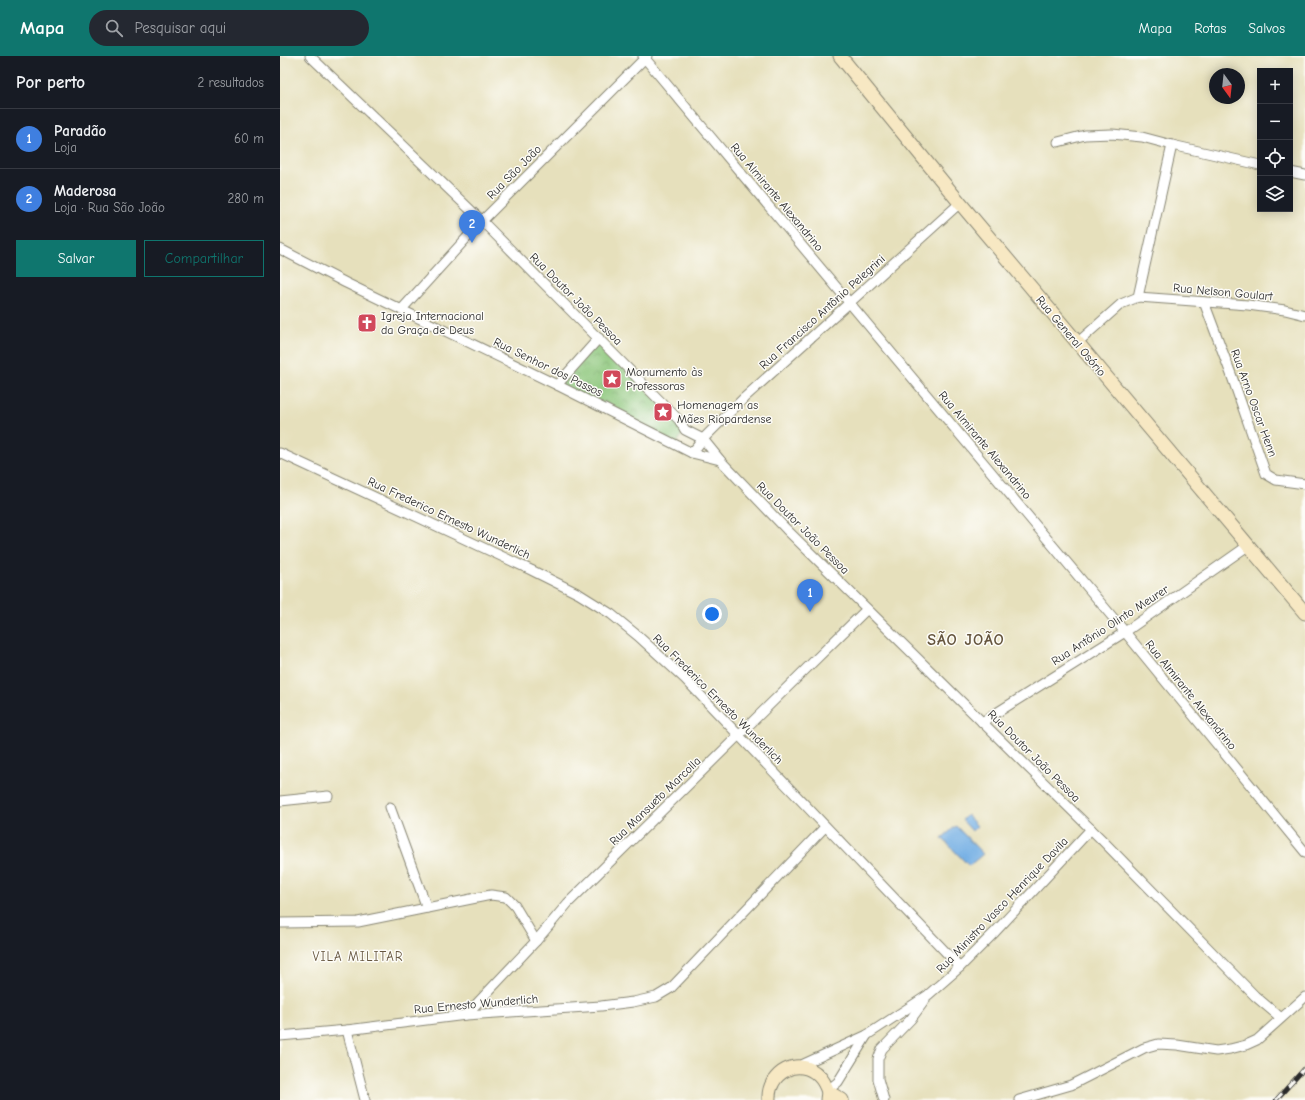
<!DOCTYPE html>
<html lang="pt">
<head>
<meta charset="utf-8">
<style>
	body { margin:0; font-family:"Comic Neue",sans-serif; background:#242831; color:#f1f3f6 }
	.controls { position:absolute; right:12px; top:12px; display:grid; overflow:hidden; border-radius:0px; box-shadow:0 2px 10px #0003 }
	.controls button { width:36px; height:36px; display:grid; place-items:center; padding:0; border:0; border-bottom:1px solid #363941; background:#171b24; color:#f1f3f6; font:20px sans-serif }
	.compass { position:absolute; left:929px; top:12px; width:36px; height:36px; border-radius:50%; background:#171b24; box-shadow:0 2px 10px #0003; rotate:165deg }
	.you { position:absolute; left:432px; top:558px; width:14px; height:14px; margin:-10px; border:3px solid #fff; border-radius:50%; background:#1a73e8; box-shadow:0 0 0 6px #1a73e833 }
	.badge { display:grid; place-items:center; width:26px; height:26px; border-radius:50%; background:#0f766e; color:#fff; font-size:13px; font-weight:700 }
	.pin { position:absolute; translate:-50% -33px; filter:drop-shadow(0 1px 2px #0008) }
	.pin::after { content:''; position:absolute; top:21px; width:14px; height:12px; background:inherit; clip-path:polygon(0 0,100% 0,50% 100%) }
	.list { margin:0; padding:0; list-style:none }
	h2 { display:flex; justify-content:space-between; align-items:center; height:52px; margin:0; padding:0 16px; font-size:17px }
	h2 small { font-size:13px; font-weight:400; color:#9ea1a6 }
	.list li { display:grid; grid-template-columns:26px 1fr auto; gap:12px; align-items:center; box-sizing:border-box; height:60px; padding:0 16px; border-top:1px solid #363941 }
	.list b { display:block; font-size:15px; white-space:nowrap }
	.list p { margin:0; font-size:13px; white-space:nowrap; color:#9ea1a6 }
	.list em { font-size:13px; font-style:normal; color:#9ea1a6 }
	.actions { display:flex; gap:8px; padding:12px 16px }
	.actions a { flex:1; padding:9px 0; border:1px solid #0f766e; border-radius:0px; text-align:center; font-size:14px; color:#0f766e }
	.actions .main { background:#0f766e; color:#fff }
	.icon { flex:none; width:22px; height:22px; fill:none; stroke:currentColor; stroke-width:2; stroke-linecap:round; stroke-linejoin:round }
	.map { position:relative; flex:none; width:1025px; height:1044px; overflow:hidden }
	header { display:flex; align-items:center; gap:24px; box-sizing:border-box; height:56px; padding:0 20px; background:#0f766e; color:#fff }
	header strong { font-size:19px }
	nav { display:flex; gap:22px; margin-inline-start:auto; font-size:14px }
	.search { width:280px; height:36px; background:#242831; display:flex; align-items:center; gap:10px; box-sizing:border-box; padding:0 14px; border-radius:22px; color:#9ea1a6; font-size:15px }
	main { display:flex }
	aside { flex:1; background:#171b24 }
	.map>svg:first-child { display:block }
	.park { fill:url(#park-crowns); stroke:#5b7852 }
	.water { fill:#72aee4; stroke:#4e6c88 }
	.lines { fill:none; stroke-linecap:round; stroke-linejoin:round }
	.street-casing { stroke:#888674; stroke-width:11 }
	.secondary-casing { stroke:#888674; stroke-width:15 }
	.street { stroke:#fff; stroke-width:9 }
	.secondary { stroke:#f7e8c3; stroke-width:13 }
	.rail-casing { stroke:#2b2b2b; stroke-width:4.5 }
	.rail { stroke:#fdfcf7; stroke-width:3; stroke-dasharray:9; stroke-linecap:butt }
	.labels { text-anchor:middle; stroke-width:3; stroke-linejoin:round; paint-order:stroke }
	.street-label { font-size:12px; fill:#2b2b2b; stroke:#fdfcf7 }
	.poi-label { font-size:12px; fill:#2b2b2b; stroke:#fdfcf7; text-anchor:start }
	.neighbourhood-label { font-size:13px; letter-spacing:1px; fill:#65553e; stroke:#fdfcf7 }
	.district-label { font-size:16px; font-weight:bold; letter-spacing:1px; fill:#65553e; stroke:#fdfcf7 }
</style>
</head>
<body>
<header>
<strong>Mapa</strong>
<div class="search"><svg class="icon" aria-label="search" viewBox="0 0 24 24"><circle cx="10" cy="10" r="6"/><path d="M15 15l6 6"/></svg>Pesquisar aqui</div>
<nav><a>Mapa</a><a>Rotas</a><a>Salvos</a></nav>
</header>
<main>
<aside>
<h2>Por perto<small>2 resultados</small></h2>
<ul class="list">
<li><span class="badge" style="background:#3f7fe0">1</span><div><b>Paradão</b><p>Loja</p></div><em>60 m</em></li>
<li><span class="badge" style="background:#3f7fe0">2</span><div><b>Maderosa</b><p>Loja · Rua São João</p></div><em>280 m</em></li>
</ul>
<div class="actions"><a class="main">Salvar</a><a>Compartilhar</a></div>
</aside>
<div class="map">
<svg width="1025" height="1044" viewBox="0 0 1025 1044">
	<defs>
		<pattern id="park-crowns" width="20" height="18" patternUnits="userSpaceOnUse"><rect width="20" height="18" fill="#8bc67a"/><path d="M2 6a3 3 0 1 1 6 0M12 15a3 3 0 1 1 6 0" fill="none" stroke="#72a164"/></pattern>
	</defs>
	<rect width="100%" height="100%" fill="#fdfcf7"/>
	<filter id="ink" filterUnits="userSpaceOnUse"><feTurbulence type="fractalNoise" baseFrequency=".025" numOctaves="2"/><feDisplacementMap in="SourceGraphic" scale="8" xChannelSelector="R" yChannelSelector="G"/><feConvolveMatrix kernelMatrix="1 2 1 2 8 2 1 2 1" color-interpolation-filters="sRGB"/></filter>
	<filter id="wash" filterUnits="userSpaceOnUse"><feTurbulence type="fractalNoise" baseFrequency=".012" numOctaves="4" result="noise"/><feDisplacementMap in="SourceGraphic" scale="16" xChannelSelector="R" yChannelSelector="G"/><feGaussianBlur stdDeviation="0.9" result="paint"/><feColorMatrix in="noise" values="0 0 0 0 0 0 0 0 0 0 0 0 0 0 0 0 0 1.4 0 .05"/><feComposite in="paint" operator="in"/></filter>
	<g filter="url(#wash)">
		<rect width="100%" height="100%" fill="#e6e0bc"/>
		<polygon class="park" points="319,283 404,374 396,389 278,329"/>
		<g class="water">
			<polygon points="687,759 697,770 692,775 682,764"/>
			<polygon points="676,770 703,798 689,810 662,782"/>
		</g>
	</g>
	<g filter="url(#ink)">
		<g class="lines">
			<defs>
				<g id="street">
					<polyline points="30,0 202,165 399,364 405,374 423,383 440,404 506,473 822,784 975,940 1001,962"/>
					<polyline points="363,0 845,576 1025,796"/>
					<polyline points="778,86 805,79 832,78 862,81 892,89 980,109"/>
					<polyline points="1010,116 1025,119"/>
					<polyline points="0,193 66,227 277,329 412,397 440,404"/>
					<polyline points="858,241 968,249 1005,254 1025,259"/>
					<polyline points="924,246 951,318 986,418 996,424 1025,428"/>
					<polyline points="122,253 202,165 367,0"/>
					<polyline points="797,287 841,248 858,241 892,89"/>
					<polyline points="277,329 319,282"/>
					<polyline points="0,397 251,514 299,538 331,558 358,580 405,623 680,911"/>
					<polyline points="412,397 423,383 464,342 680,147"/>
					<polyline points="702,666 845,576 969,489"/>
					<polyline points="0,745 48,740"/>
					<polyline points="110,751 147,852"/>
					<polyline points="0,867 78,866 211,839 226,841 235,850 256,885"/>
					<polyline points="186,959 256,885 288,847 587,553"/>
					<polyline points="67,974 85,1044"/>
					<polyline points="0,980 67,974 186,959 321,950 353,946 376,941 391,932 545,771"/>
					<polyline points="517,1011 587,979 648,939 680,911 715,876 811,773"/>
					<polyline points="547,1033 553,1030 558,1026 587,979"/>
					<polyline points="604,1044 598,1023 598,1003 602,993 631,963 645,944"/>
					<polyline points="739,1044 791,1029 864,992 878,988 897,989 936,995 950,993 966,989 977,984 1025,941"/>
				</g>
				<g id="secondary">
					<polyline points="560,0 680,147 1025,557"/>
					<polyline points="548,1036 562,1044"/>
					<path d="M489,1044C487,1017 519,999 539,1020C543,1024 546,1030 548,1036L547,1044"/>
				</g>
			</defs>
			<use href="#street" class="street-casing"/>
			<use href="#secondary" class="secondary-casing"/>
			<use href="#street" class="street"/>
			<use href="#secondary" class="secondary"/>
			<defs>
				<polyline id="rail" points="996,1044 1025,1012"/>
			</defs>
			<use href="#rail" class="rail-casing"/>
			<use href="#rail" class="rail"/>
		</g>
	</g>
	<defs>
		<symbol id="church-square" viewBox="-11 -11 22 22"><rect x="-9" y="-9" width="18" height="18" rx="4" fill="#d1495b" stroke="#fdfcf7"/><path d="M-1.2-6h2.4v3.5h3.3v2.4h-3.3V6h-2.4V-.1h-3.3v-2.4h3.3Z" fill="#fff"/></symbol>
		<symbol id="sight-square" viewBox="-11 -11 22 22"><rect x="-9" y="-9" width="18" height="18" rx="4" fill="#d1495b" stroke="#fdfcf7"/><path d="M0-6L1.8-2.2L6-1.7L2.9 1.2L3.7 5.4L0 3.3L-3.7 5.4L-2.9 1.2L-6-1.7L-1.8-2.2Z" fill="#fff"/></symbol>
	</defs>
	<g fill-rule="evenodd">
		<use href="#church-square" x="76" y="256" width="22" height="22"/>
		<use href="#sight-square" x="321" y="312" width="22" height="22"/>
		<use href="#sight-square" x="372" y="345" width="22" height="22"/>
	</g>
	<g class="labels">
		<g class="street-label">
			<text transform="translate(234 116) rotate(-45)" y="4">Rua São João</text>
			<text transform="translate(497 141) rotate(50)" y="4">Rua Almirante Alexandrino</text>
			<text transform="translate(943 236) rotate(5)" y="4">Rua Nelson Goulart</text>
			<text transform="translate(296 243) rotate(45)" y="4">Rua Doutor João Pessoa</text>
			<text transform="translate(542 256) rotate(-42)" y="4">Rua Francisco Antônio Pelegrini</text>
			<text transform="translate(791 280) rotate(50)" y="4">Rua General Osório</text>
			<text transform="translate(268 311) rotate(26)" y="4">Rua Senhor dos Passos</text>
			<text transform="translate(974 347) rotate(70)" y="4">Rua Arno Oscar Henn</text>
			<text transform="translate(705 389) rotate(50)" y="4">Rua Almirante Alexandrino</text>
			<text transform="translate(169 462) rotate(25)" y="4">Rua Frederico Ernesto Wunderlich</text>
			<text transform="translate(523 472) rotate(45)" y="4">Rua Doutor João Pessoa</text>
			<text transform="translate(830 569) rotate(-33)" y="4">Rua Antônio Olinto Meurer</text>
			<text transform="translate(911 639) rotate(51)" y="4">Rua Almirante Alexandrino</text>
			<text transform="translate(438 643) rotate(45)" y="4">Rua Frederico Ernesto Wunderlich</text>
			<text transform="translate(754 700) rotate(45)" y="4">Rua Doutor João Pessoa</text>
			<text transform="translate(375 745) rotate(-44)" y="4">Rua Mansueto Marcolla</text>
			<text transform="translate(722 849) rotate(-46)" y="4">Rua Ministro Vasco Henrique Davila</text>
			<text transform="translate(196 948) rotate(-5)" y="4">Rua Ernesto Wunderlich</text>
		</g>
		<g class="poi-label">
			<text x="101" y="264">Igreja Internacional<tspan x="101" dy="14">da Graça de Deus</tspan></text>
			<text x="346" y="320">Monumento às<tspan x="346" dy="14">Professoras</tspan></text>
			<text x="397" y="353">Homenagem as<tspan x="397" dy="14">Mães Riopardense</tspan></text>
		</g>
		<g class="neighbourhood-label">
			<text x="78" y="905">VILA MILITAR</text>
		</g>
		<g class="district-label">
			<text x="686" y="589">SÃO JOÃO</text>
		</g>
	</g>
</svg>
<div class="controls">
<button>+</button>
<button>−</button>
<button><svg class="icon" aria-label="locate" viewBox="0 0 24 24"><circle cx="12" cy="12" r="6"/><path d="M12 2v4M12 18v4M2 12h4M18 12h4"/></svg></button>
<button><svg class="icon" aria-label="layers" viewBox="0 0 24 24"><path d="M12 4l9 5-9 5-9-5zM3 14l9 5 9-5"/></svg></button>
</div>
<svg class="compass" viewBox="-18 -18 36 36"><path d="M0-13l5 13h-10z" fill="#e53935"/><path d="M0 13l5-13h-10z" fill="#9ea1a6"/></svg>
<div class="you"></div>
<div class="pin badge" style="left:530px;top:556px;background:#3f7fe0">1</div>
<div class="pin badge" style="left:192px;top:187px;background:#3f7fe0">2</div>
</div>
</main>
</body>
</html>
